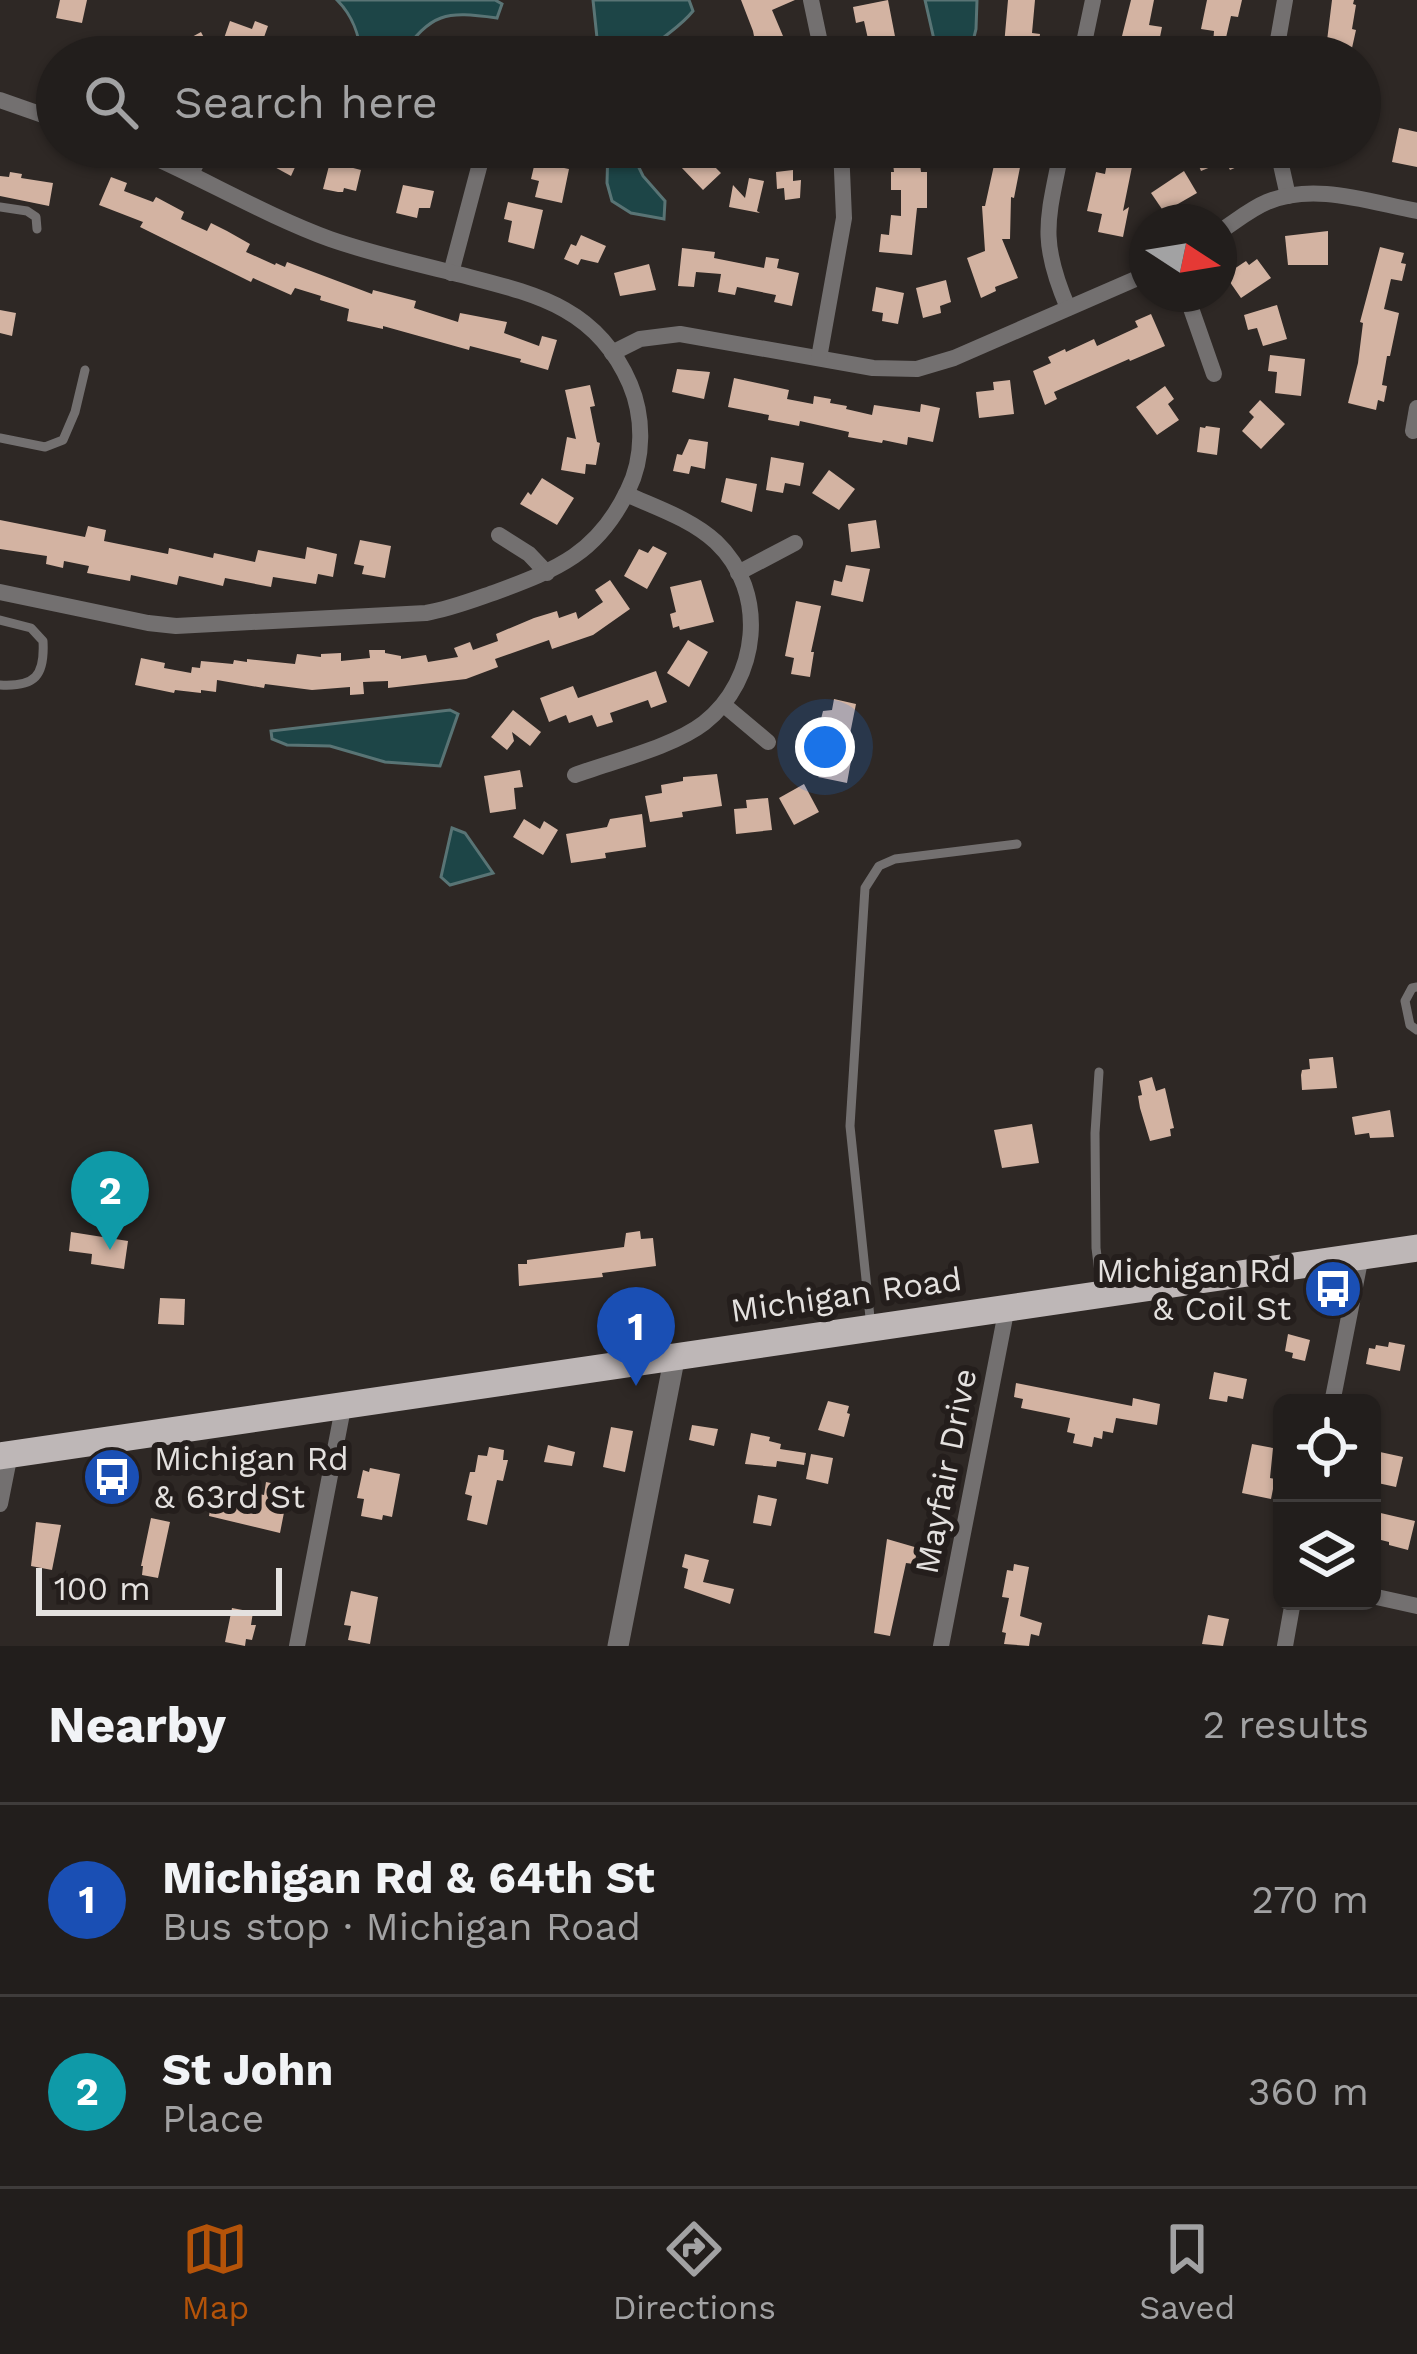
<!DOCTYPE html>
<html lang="en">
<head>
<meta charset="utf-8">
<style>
	body { margin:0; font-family:"Work Sans",sans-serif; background:#2e2b29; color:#f1f3f6 }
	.controls { position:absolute; right:36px; bottom:36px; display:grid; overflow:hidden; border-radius:18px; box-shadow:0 3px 9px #0004 }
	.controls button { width:108px; height:108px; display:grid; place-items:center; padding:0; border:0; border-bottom:3px solid #3f3c3b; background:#221e1c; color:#f1f3f6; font:60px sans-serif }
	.compass { position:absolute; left:1129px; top:204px; width:108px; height:108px; border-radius:50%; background:#221e1c; box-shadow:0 3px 9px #0004; rotate:102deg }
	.scale { position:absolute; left:36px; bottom:30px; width:246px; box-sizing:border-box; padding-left:12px; border:6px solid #e4e1df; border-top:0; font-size:33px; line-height:42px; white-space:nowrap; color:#e4e1df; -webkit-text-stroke:9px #241e1c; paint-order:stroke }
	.you { position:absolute; left:825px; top:747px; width:42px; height:42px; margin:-30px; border:9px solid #fff; border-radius:50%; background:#1a73e8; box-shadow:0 0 0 18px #1a73e833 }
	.badge { display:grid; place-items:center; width:78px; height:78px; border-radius:50%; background:#b45309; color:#fff; font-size:39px; font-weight:700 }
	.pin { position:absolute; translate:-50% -99px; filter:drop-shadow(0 3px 6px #0008) }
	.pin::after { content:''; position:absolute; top:63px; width:42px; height:36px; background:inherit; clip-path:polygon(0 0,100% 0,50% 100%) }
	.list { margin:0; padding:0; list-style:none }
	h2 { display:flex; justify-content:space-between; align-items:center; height:156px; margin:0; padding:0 48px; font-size:51px }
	h2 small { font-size:39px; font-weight:400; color:#a2a2a3 }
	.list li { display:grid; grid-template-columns:78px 1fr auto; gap:36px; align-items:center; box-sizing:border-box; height:192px; padding:0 48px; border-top:3px solid #3f3c3b }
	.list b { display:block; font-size:45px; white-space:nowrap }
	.list p { margin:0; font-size:39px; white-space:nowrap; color:#a2a2a3 }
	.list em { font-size:39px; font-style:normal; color:#a2a2a3 }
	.icon { flex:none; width:66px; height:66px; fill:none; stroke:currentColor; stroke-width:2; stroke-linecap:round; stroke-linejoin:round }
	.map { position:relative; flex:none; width:1417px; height:1646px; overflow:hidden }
	.search { position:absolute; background:#221e1c; box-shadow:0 3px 9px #0004; left:36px; right:36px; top:36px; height:132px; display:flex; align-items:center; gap:30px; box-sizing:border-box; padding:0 42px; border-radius:66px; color:#a2a2a3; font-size:45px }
	.sheet { height:540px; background:#221e1c }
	nav { display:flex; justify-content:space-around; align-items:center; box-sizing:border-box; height:168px; border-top:3px solid #3f3c3b; background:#221e1c; font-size:33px; color:#a2a2a3 }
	nav a { display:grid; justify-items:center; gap:6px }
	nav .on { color:#b45309 }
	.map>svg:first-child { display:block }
	.water { fill:#1d4547; stroke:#597475; stroke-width:3 }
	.building { fill:#d3b3a2 }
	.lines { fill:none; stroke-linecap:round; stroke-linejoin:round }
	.service { stroke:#737070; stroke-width:9 }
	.minor { stroke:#737070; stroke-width:16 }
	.tertiary { stroke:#737070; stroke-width:21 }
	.primary { stroke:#beb7b7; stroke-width:27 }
	.labels { text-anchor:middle; stroke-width:12; stroke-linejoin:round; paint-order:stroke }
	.poi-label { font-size:33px; fill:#e4e1df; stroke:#241e1c; text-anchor:end }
	.street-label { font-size:33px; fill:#e4e1df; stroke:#241e1c }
</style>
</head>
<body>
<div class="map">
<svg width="1417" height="1646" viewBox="0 0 1417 1646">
	<rect width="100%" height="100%" fill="#2e2825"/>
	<g class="water">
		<path d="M337,0H495L502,4L497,18C445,11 432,12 400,57H361C360,36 352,15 337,0Z"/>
		<path d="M593,0H689L693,11C677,31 658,37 645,57H599Z"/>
		<polygon points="925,0 977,0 976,29 969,57 938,57"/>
		<polygon points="608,147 629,147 643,176 665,201 664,219 631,213 612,201 607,183"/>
		<polygon points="450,710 458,714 440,766 385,762 330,746 287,745 272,739 271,731"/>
		<polygon points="452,828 465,833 493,873 450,885 441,877"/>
	</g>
	<g class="building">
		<polygon points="60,0 87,0 82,23 56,18"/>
		<polygon points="741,0 795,0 772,10 783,36 788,57 758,57 753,31"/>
		<polygon points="888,0 899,57 872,57 864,21 856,23 853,7"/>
		<polygon points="1008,0 1035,0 1032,33 1040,34 1038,50 1030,49 1029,57 1003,57"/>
		<polygon points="1131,0 1154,0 1149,25 1162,27 1156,57 1129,57 1133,38 1122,36"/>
		<polygon points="1207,0 1242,0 1238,17 1231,16 1225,42 1240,43 1239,57 1212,57 1214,31 1201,29"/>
		<polygon points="1332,0 1354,0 1353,4 1356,5 1352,29 1356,30 1350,57 1325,57"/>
		<polygon points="230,21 252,29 255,21 268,26 257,57 238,57 239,53 221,47"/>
		<polygon points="201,32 210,49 197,57 155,57"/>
		<polygon points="1399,128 1417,132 1417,167 1392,162"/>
		<polygon points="238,147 292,147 302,152 291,176"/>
		<polygon points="373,147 424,147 414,167"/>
		<polygon points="701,147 710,156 707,159 721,173 703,190 681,167"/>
		<polygon points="891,147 918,147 921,172 927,172 927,208 917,208 912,255 879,252 881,234 889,235 891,215 901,216 901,190 891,190 891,172 894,172"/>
		<polygon points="998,147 1024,147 1014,198 1011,197 1010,239 1002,239 1018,278 995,287 996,291 981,298 967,258 985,251 982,206 985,206"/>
		<polygon points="1110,147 1136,147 1123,211 1129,207 1123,237 1098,232 1102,214 1087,211 1096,172 1105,174"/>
		<polygon points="1191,147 1239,147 1246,163 1230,170 1227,164 1219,167 1218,164 1201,171"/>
		<polygon points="330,162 361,170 356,191 344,188 343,192 338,192 323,189"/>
		<polygon points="535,162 569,169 562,203 535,197 539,181 531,179"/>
		<polygon points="793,170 793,181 801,180 800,198 785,200 784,188 777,189 776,172"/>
		<polygon points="1184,171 1197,193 1164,212 1151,193"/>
		<polygon points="10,172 22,174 21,178 53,183 49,206 0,196 0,176 9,177"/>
		<polygon points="111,177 127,183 124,191 153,202 156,197 184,212 181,219 207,231 211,223 227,231 250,244 246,252 275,265 276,263 285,267 287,262 372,294 373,290 416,301 414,308 458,322 460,313 507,322 504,333 539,346 542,336 557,340 548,370 520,362 521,359 470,346 469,350 383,326 383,329 347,321 349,309 320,300 321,296 295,288 291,295 253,278 251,282 140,227 143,222 99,205"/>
		<polygon points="749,178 764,181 757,211 760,213 729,207 733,185 745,198"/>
		<polygon points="403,185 434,191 430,208 419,208 417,218 396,213"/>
		<polygon points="508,202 543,210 534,249 508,242 512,221 504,219"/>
		<polygon points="1328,231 1328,265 1288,265 1285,236"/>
		<polygon points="581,235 606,246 598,263 581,259 578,265 564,259 571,244 576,246"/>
		<polygon points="1380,247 1404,253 1401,263 1406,264 1402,281 1391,279 1384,309 1399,313 1390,356 1387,356 1382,385 1387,386 1384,402 1378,400 1376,410 1348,403 1358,363 1363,323 1360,322"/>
		<polygon points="682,248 715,252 714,258 764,268 766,257 779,259 777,268 799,273 792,306 774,302 776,295 737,287 735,295 718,292 721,274 696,272 694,287 678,286"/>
		<polygon points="1257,259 1271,278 1241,298 1225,275 1246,261 1249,265"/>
		<polygon points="649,264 656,290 620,296 614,273"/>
		<polygon points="946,280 951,302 940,306 941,313 923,318 916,288"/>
		<polygon points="876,287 904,293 898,324 882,321 883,313 872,311"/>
		<polygon points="1277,305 1287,339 1263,346 1257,328 1248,330 1244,315"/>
		<polygon points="0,310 16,313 12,336 0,333"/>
		<polygon points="1151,314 1165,346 1130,361 1129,359 1054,392 1057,399 1045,405 1033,371 1051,363 1048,357 1065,349 1066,352 1094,339 1097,346 1138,327 1135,321"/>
		<polygon points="1270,355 1305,359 1301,396 1275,393 1277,372 1268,371"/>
		<polygon points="677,369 710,372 704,399 672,392"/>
		<polygon points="734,378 789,390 787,399 813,404 814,396 831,399 830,403 847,406 846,409 872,415 874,405 920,412 921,404 940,408 933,442 908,437 907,445 883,440 882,443 848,437 849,432 800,421 799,426 768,420 769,415 728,407"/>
		<polygon points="1010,380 1014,414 979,418 976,392 994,390 993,382"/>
		<polygon points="590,385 595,406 590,407 597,442 600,443 596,465 586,464 585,474 561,470 567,437 576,439 565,390"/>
		<polygon points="1165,386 1174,399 1168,404 1179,420 1157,435 1136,407"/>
		<polygon points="1260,400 1285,424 1261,449 1242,431 1254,417 1249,412"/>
		<polygon points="1206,426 1220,428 1217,455 1197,452 1200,427 1205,428"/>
		<polygon points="689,439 708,442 705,469 691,466 689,474 673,471 677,454 682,455"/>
		<polygon points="771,457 804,463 800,486 785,483 783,493 766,490"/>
		<polygon points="829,470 855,489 839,510 812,493"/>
		<polygon points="542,478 574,498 557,525 520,504 528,492 531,495"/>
		<polygon points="726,478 757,484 752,512 721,502"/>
		<polygon points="0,520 85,537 88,526 106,530 104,541 168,554 169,548 213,558 214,553 255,562 258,550 305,559 307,547 337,554 333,577 318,574 316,584 273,577 271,587 225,578 223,586 179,576 177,585 131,575 130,581 87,573 89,566 64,561 63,568 46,564 47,556 0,549"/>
		<polygon points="876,520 880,548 851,552 848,524"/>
		<polygon points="360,540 391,546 385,578 362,574 364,566 354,564"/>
		<polygon points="653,546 667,553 647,589 624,576 639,549 648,553"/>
		<polygon points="846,565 870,569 863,602 831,595 834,580 842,582"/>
		<polygon points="610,580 630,609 593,635 552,649 549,640 495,659 498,667 466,679 388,688 388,681 363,682 364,694 350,695 350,687 312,690 265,684 264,688 217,680 216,692 201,690 201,693 175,690 174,693 135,685 141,658 165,663 164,668 191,673 192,667 200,668 201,661 233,664 234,660 247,662 247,659 295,664 297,654 321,657 321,654 341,653 341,661 370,658 369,650 385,650 385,653 401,656 401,659 426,655 428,662 458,657 454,648 470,642 473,650 498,641 496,634 534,618 557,611 559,618 576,612 578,619 603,602 595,590"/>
		<polygon points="701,580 714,622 680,630 679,626 673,628 670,614 676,612 670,587"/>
		<polygon points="796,601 821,606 811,652 814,652 810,677 791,674 794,658 785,656"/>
		<polygon points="688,640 708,652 689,687 667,673"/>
		<polygon points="656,671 667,702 651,708 648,700 610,713 613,722 597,727 592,715 569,723 566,715 549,722 540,698 573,686 578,698"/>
		<polygon points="834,699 856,704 847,749 853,750 847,783 818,777 840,765 818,760 824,728 819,727 823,711 832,710"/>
		<polygon points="513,710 541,732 530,746 512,732 514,741 507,750 491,737"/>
		<polygon points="520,770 523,787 514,788 516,809 490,813 484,776"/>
		<polygon points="717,774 722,806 682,812 683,817 650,822 645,796 662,793 661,785 683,781 683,777"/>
		<polygon points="804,784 819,812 794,825 779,798"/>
		<polygon points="768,798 772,830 736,834 734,809 747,808 746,800"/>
		<polygon points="642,814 646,847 605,853 606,858 571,863 566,834 607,827 610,819"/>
		<polygon points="524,819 540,829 544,821 558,830 543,855 513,837"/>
		<polygon points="1333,1057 1337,1088 1302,1090 1301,1075 1302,1070 1310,1069 1309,1059"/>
		<polygon points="1152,1077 1156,1091 1165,1088 1174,1128 1170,1129 1171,1136 1150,1141 1140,1108 1138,1096 1142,1095 1139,1081"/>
		<polygon points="1390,1110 1394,1137 1370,1138 1369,1133 1355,1135 1352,1117"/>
		<polygon points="1032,1124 1039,1163 1002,1168 994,1130"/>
		<polygon points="640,1231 641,1239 653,1238 656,1266 602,1273 603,1277 519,1286 518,1264 527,1264 527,1260 624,1247 626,1233"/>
		<polygon points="71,1232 128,1241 124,1269 91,1264 92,1254 69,1251"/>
		<polygon points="160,1298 185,1299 184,1325 158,1324"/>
		<polygon points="1288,1334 1310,1340 1305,1361 1292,1358 1293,1353 1285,1351"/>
		<polygon points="1389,1342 1405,1345 1400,1371 1366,1364 1369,1348 1375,1349 1376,1345 1388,1347"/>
		<polygon points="1214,1372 1247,1379 1243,1399 1228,1396 1227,1402 1209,1399"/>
		<polygon points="1016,1383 1132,1406 1133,1398 1160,1404 1157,1425 1116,1418 1113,1433 1103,1431 1102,1439 1094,1437 1092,1447 1073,1443 1075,1434 1067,1432 1070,1418 1021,1408 1023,1399 1014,1397"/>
		<polygon points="828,1401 849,1406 847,1413 850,1414 844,1437 818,1430"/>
		<polygon points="692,1425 718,1429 714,1446 689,1440"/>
		<polygon points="611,1427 633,1431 625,1472 603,1467"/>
		<polygon points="751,1433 770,1437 769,1441 781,1444 780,1449 806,1453 804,1465 777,1461 776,1467 745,1464"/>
		<polygon points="1252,1444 1273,1448 1270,1478 1275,1479 1271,1499 1242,1493"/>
		<polygon points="548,1445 575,1452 572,1466 544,1462"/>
		<polygon points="489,1447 504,1450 503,1460 508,1460 503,1481 497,1480 487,1525 467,1520 472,1496 465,1494 470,1472 475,1472 478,1455 487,1456"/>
		<polygon points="1380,1452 1403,1457 1396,1487 1373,1482"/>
		<polygon points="811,1454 833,1458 828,1484 806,1479"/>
		<polygon points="370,1468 400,1474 392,1517 383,1515 382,1520 361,1516 364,1499 357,1498 363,1470 369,1472"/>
		<polygon points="266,1482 289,1487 280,1533 209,1516 210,1510 202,1508 204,1495 246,1504 249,1492 264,1495"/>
		<polygon points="758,1495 777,1499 771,1526 753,1523"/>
		<polygon points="1372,1511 1415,1521 1408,1550 1389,1545 1389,1542 1377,1539 1379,1535 1372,1533"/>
		<polygon points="151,1518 170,1522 158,1578 142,1575 143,1566 141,1566"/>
		<polygon points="36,1522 61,1525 52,1570 31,1566"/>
		<polygon points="887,1539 918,1548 914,1564 906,1563 890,1636 874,1633"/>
		<polygon points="685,1554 709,1560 703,1582 734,1589 730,1604 684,1588 688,1569 682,1567"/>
		<polygon points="1014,1564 1029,1567 1020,1616 1042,1623 1039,1636 1031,1634 1029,1646 1004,1644 1006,1633 1002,1632 1009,1598 1002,1597 1007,1570 1013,1571"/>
		<polygon points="351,1591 378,1597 370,1644 348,1640 351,1626 344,1625"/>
		<polygon points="232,1608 253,1612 251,1625 256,1625 252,1640 246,1639 245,1646 225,1642"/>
		<polygon points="1208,1615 1229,1619 1223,1646 1202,1644"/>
	</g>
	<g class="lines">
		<g class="service">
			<polyline points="0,207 27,211 36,217 37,229"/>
			<polyline points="0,438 45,447 63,440 75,412 85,370"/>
			<path d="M0,620L31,628L43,641C45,676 35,687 0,685"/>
			<polyline points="1417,987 1412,988 1405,1001 1410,1025 1417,1030"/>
			<polyline points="1099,1072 1095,1133 1096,1248 1101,1288"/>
			<polyline points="871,1327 850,1126 865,888 879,866 895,859 1017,844"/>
		</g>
		<g class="minor">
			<polyline points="811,0 823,57"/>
			<polyline points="1081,57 1093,0"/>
			<polyline points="1275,57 1285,0"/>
			<polyline points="0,100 57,120"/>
			<path d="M1062,147C1048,219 1038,238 1068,308"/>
			<polyline points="1277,147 1288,196"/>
			<polyline points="191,174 204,147"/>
			<path d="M1219,232C1235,222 1250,209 1267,202C1314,182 1369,202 1417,211"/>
			<polyline points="451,273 482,156"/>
			<polyline points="1186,294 1214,374"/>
			<polyline points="612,353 640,339 680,334 873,368 917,369 954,358 1147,274"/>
			<polyline points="819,358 844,218 841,147"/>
			<polyline points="1413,431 1417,408"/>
			<polyline points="499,535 529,554 547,573"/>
			<polyline points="738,573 795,543"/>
			<path d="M0,592L148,623L176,626L426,613C450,609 473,600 496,592C558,569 598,553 628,490C644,458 644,417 630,384C597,307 535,294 462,275C418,264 373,254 330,239C262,214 198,175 131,147"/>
			<polyline points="724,705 768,742"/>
			<path d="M575,775C613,761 673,747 704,723C759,680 769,592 716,542C691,519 657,508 626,494"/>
			<polyline points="1332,1403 1361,1256"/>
			<polyline points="0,1504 10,1454"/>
			<polyline points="1372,1596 1417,1606"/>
			<polyline points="297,1646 344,1403"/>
			<polyline points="941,1646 1007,1307"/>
			<polyline points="1285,1646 1293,1601"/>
		</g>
		<polyline class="tertiary" points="618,1646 675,1355"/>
		<polyline class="primary" points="0,1456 1417,1248"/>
	</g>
	<defs>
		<symbol id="bus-disc" viewBox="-11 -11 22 22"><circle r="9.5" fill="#1a4fb4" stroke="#241e1c"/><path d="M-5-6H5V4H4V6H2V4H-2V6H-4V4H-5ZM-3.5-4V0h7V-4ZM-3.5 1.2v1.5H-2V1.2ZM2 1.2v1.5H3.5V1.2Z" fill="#fff"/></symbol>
	</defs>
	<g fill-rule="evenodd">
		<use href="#bus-disc" x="1300" y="1256" width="66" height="66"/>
		<use href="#bus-disc" x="79" y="1444" width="66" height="66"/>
	</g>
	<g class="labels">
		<g class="poi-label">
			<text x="1291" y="1282">Michigan Rd<tspan x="1291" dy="38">&amp; Coil St</tspan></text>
			<text x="154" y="1470" text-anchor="start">Michigan Rd<tspan x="154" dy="38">&amp; 63rd St</tspan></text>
		</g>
		<g class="street-label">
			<text transform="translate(846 1294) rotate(-8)" y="12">Michigan Road</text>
			<text transform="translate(945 1471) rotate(-79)" y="12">Mayfair Drive</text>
		</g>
	</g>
</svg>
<div class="controls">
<button><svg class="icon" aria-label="locate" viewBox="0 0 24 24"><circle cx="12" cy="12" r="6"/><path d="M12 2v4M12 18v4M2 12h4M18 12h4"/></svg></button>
<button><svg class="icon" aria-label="layers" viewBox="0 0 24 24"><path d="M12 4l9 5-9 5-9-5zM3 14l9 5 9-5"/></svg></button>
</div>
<svg class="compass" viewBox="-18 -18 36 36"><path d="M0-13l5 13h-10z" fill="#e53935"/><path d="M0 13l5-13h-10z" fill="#a2a2a3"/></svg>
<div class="scale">100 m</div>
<div class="you"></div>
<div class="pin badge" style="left:636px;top:1386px;background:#1a4fb4">1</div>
<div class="pin badge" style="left:110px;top:1250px;background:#0f9aa8">2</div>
<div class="search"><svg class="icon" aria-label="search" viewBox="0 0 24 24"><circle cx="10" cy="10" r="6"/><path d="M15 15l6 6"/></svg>Search here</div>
</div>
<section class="sheet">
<h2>Nearby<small>2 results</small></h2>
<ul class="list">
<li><span class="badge" style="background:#1a4fb4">1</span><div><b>Michigan Rd &amp; 64th St</b><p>Bus stop · Michigan Road</p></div><em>270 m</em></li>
<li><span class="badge" style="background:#0f9aa8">2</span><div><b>St John</b><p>Place</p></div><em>360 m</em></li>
</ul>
</section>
<nav>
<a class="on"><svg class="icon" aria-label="map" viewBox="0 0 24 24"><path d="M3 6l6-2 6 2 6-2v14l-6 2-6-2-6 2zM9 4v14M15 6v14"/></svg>Map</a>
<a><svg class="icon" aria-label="directions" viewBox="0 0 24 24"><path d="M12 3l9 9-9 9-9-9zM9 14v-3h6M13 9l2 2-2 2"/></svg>Directions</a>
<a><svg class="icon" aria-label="saved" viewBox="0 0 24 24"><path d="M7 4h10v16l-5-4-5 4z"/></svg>Saved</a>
</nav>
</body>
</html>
